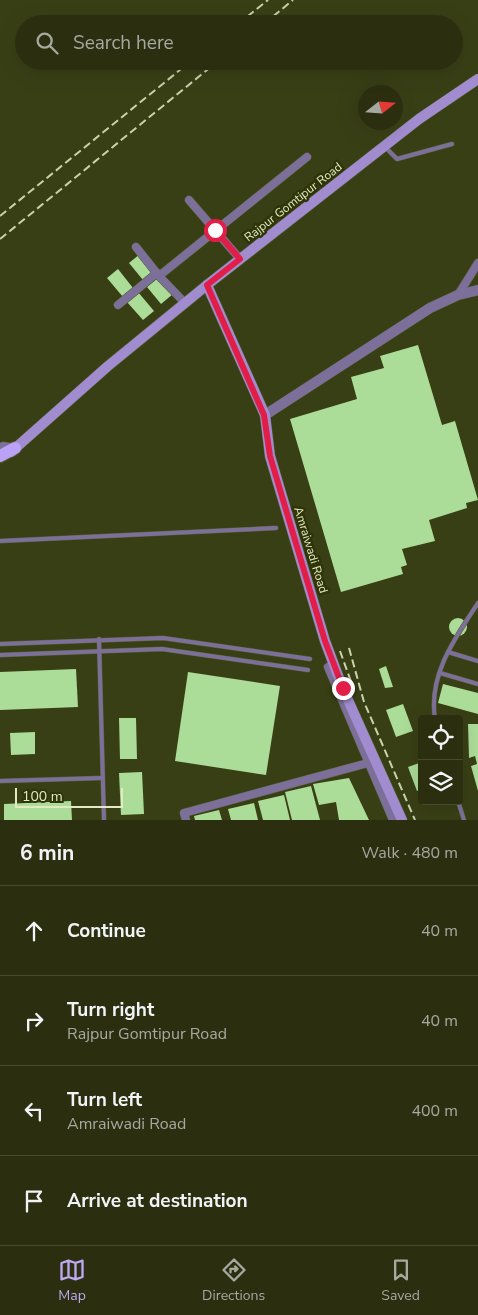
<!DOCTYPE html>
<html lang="en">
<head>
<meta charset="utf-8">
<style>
	body { margin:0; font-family:"Nunito Sans",sans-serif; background:#333719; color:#f1f3f6 }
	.controls { position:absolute; right:15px; bottom:15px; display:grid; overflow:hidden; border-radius:5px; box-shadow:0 5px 20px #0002 }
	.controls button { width:45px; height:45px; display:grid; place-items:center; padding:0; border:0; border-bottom:1px solid #474a30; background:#2b2f10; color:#f1f3f6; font:25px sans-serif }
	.compass { position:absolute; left:358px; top:85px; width:45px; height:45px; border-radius:50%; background:#2b2f10; box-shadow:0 5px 20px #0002; rotate:73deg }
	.scale { position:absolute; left:15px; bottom:12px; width:108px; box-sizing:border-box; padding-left:5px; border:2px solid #e1eac2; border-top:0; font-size:14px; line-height:18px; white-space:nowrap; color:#e1eac2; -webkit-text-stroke:4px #2f3509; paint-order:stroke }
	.stop { position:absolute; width:15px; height:15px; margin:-11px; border:4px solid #e11d48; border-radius:50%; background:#fff }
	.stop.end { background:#e11d48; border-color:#fff; box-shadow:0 1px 5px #0008 }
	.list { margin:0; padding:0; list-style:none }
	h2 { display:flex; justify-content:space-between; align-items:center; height:65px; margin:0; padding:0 20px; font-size:21px }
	h2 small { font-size:16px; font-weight:400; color:#a6a99f }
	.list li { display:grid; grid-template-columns:32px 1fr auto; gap:15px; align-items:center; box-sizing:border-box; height:90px; padding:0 20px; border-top:1px solid #474a30 }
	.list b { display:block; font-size:19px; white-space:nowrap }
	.list p { margin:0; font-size:16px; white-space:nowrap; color:#a6a99f }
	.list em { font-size:16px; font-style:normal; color:#a6a99f }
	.icon { flex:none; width:28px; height:28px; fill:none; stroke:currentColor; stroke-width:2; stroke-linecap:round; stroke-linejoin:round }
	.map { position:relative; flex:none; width:478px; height:820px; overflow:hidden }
	.search { position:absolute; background:#2b2f10; box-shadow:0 5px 20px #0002; left:15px; right:15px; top:15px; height:55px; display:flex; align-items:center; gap:12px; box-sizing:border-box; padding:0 18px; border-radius:28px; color:#a6a99f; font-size:19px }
	.sheet { height:425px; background:#2b2f10 }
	nav { display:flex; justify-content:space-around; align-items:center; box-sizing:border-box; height:70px; border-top:1px solid #474a30; background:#2b2f10; font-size:14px; color:#a6a99f }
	nav a { display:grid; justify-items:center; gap:2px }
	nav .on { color:#bfa9f4 }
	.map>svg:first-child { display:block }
	.building { fill:#abdc98 }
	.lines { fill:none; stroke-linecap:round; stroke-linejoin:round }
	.service-casing { stroke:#575e34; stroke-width:5 }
	.minor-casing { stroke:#575e34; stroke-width:9 }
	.tertiary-casing { stroke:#575e34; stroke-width:11 }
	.secondary-casing { stroke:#575e34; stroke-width:11 }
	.primary-casing { stroke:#575e34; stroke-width:14 }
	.service { stroke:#7c709a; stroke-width:4 }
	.minor { stroke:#7c709a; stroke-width:8 }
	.tertiary { stroke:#7c709a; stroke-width:10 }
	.secondary { stroke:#a08cce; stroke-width:10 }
	.primary { stroke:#bba2f7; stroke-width:12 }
	.rail { stroke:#c9d2aa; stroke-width:2; stroke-dasharray:8 4; stroke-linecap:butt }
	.route { stroke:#e11d48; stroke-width:6 }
	.labels { text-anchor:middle; stroke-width:5; stroke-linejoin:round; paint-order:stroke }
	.street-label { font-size:12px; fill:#e1eac2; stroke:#2f3509 }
</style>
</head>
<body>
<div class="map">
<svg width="478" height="820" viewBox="0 0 478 820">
	<rect width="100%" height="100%" fill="#393f15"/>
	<g class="building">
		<polygon points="140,254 154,271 143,280 129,263"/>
		<polygon points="118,269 133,288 123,297 107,278"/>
		<polygon points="159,277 173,294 161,304 147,287"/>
		<polygon points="138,292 154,311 143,320 127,302"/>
		<polygon points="418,345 442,425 455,421 478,500 466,503 467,508 429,520 435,541 402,549 407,565 401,567 403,574 341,592 290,419 357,399 351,377 384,368 380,356"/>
		<circle cx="458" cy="627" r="9"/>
		<polygon points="386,666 393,687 385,688 379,669"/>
		<polygon points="76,669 78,707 0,710 0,672"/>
		<polygon points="188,672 280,686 266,775 175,761"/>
		<polygon points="443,684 478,693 478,714 438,703"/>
		<polygon points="403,704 413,731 396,737 386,710"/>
		<polygon points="119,718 136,718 137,759 120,759"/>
		<polygon points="468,724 478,724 478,791 471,766 477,764 475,756 469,758"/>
		<polygon points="35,732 35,754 11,755 10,733"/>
		<polygon points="422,762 422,789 417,791 408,767"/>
		<polygon points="142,772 144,814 121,815 119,773"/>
		<polygon points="349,778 369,820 339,820 336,802 319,805 313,784"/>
		<polygon points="311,786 320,820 292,820 285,792"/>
		<polygon points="284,795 290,820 263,820 258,801"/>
		<polygon points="71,801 72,820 4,820 4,804"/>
		<polygon points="254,803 258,820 231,820 228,809"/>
		<polygon points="219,810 222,820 195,820 194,816"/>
	</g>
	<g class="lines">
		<defs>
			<g id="service">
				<polyline points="385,147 397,159 452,144"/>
				<polyline points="0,541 276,528"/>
				<polyline points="99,639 104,820"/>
				<polyline points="0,644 163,638 310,659"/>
				<polyline points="448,652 478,661"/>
				<polyline points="0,655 162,649 308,670"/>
				<polyline points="440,673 478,684"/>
				<path d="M435,719C428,675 455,638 478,603"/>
				<polyline points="0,781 102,778"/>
				<polyline points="458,801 464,820"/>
			</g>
			<g id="minor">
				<polyline points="189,200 240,259"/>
				<polyline points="136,247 159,276"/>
				<polyline points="458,295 478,263"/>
				<polyline points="185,303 159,276 307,157"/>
				<polyline points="118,305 157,273"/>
				<polyline points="0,448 3,446 15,448"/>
				<polyline points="334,664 328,667 393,820"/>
				<polyline points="186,820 184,813 368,763"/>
			</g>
			<polyline id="tertiary" points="265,415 430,308 458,295 478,290"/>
			<g id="secondary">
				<polyline points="207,285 265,415 270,456 325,641 343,689 402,820"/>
				<polyline points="11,452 108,366 207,285 419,119 478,79"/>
			</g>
			<polyline id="primary" points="0,456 15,448"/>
		</defs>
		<use href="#service" class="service-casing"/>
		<use href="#minor" class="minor-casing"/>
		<use href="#tertiary" class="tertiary-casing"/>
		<use href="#secondary" class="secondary-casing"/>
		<use href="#primary" class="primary-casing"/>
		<use href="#service" class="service"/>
		<use href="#minor" class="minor"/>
		<use href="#tertiary" class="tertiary"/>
		<use href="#secondary" class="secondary"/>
		<use href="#primary" class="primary"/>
		<g class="rail">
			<polyline points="238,24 268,0"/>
			<polyline points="264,24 293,0"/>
			<polyline points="0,216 191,61"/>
			<polyline points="0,239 218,61"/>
			<polyline points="349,648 364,702 415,820"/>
			<polyline points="340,651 353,687"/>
		</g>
	</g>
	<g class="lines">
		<polyline class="route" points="215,230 240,259 207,285 264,415 270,456 325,641 343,688"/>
	</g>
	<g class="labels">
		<g class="street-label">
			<text transform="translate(293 202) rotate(-38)" y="4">Rajpur Gomtipur Road</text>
			<text transform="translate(311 550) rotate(73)" y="4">Amraiwadi Road</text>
		</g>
	</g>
</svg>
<div class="controls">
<button><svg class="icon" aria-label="locate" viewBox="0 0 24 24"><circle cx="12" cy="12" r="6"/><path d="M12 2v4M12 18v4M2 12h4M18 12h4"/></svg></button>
<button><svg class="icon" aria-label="layers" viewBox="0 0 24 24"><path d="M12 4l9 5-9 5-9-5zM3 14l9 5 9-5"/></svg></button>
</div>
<svg class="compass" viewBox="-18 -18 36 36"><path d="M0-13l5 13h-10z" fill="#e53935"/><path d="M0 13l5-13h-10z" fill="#a6a99f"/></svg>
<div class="scale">100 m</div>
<div class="stop" style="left:215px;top:230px"></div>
<div class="stop end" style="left:343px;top:688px"></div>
<div class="search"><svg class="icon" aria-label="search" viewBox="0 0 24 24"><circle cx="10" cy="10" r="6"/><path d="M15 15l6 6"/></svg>Search here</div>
</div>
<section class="sheet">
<h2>6 min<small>Walk · 480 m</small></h2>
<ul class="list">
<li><svg class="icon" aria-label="ahead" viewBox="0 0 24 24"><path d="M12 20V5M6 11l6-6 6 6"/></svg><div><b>Continue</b></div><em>40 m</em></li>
<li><svg class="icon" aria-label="right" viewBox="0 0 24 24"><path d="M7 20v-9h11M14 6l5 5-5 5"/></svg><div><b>Turn right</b><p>Rajpur Gomtipur Road</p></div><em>40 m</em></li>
<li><svg class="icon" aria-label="left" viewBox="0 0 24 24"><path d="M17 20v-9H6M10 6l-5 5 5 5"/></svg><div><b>Turn left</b><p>Amraiwadi Road</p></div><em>400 m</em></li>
<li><svg class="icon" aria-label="arrive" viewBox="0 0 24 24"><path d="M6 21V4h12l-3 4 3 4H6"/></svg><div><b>Arrive at destination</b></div></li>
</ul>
</section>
<nav>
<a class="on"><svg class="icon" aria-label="map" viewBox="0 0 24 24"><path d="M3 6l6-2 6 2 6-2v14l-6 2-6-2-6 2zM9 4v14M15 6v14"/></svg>Map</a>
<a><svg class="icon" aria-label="directions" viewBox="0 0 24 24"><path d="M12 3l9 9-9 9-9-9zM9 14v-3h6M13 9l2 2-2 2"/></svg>Directions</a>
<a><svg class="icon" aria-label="saved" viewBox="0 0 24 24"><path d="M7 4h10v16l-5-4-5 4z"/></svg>Saved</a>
</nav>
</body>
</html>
